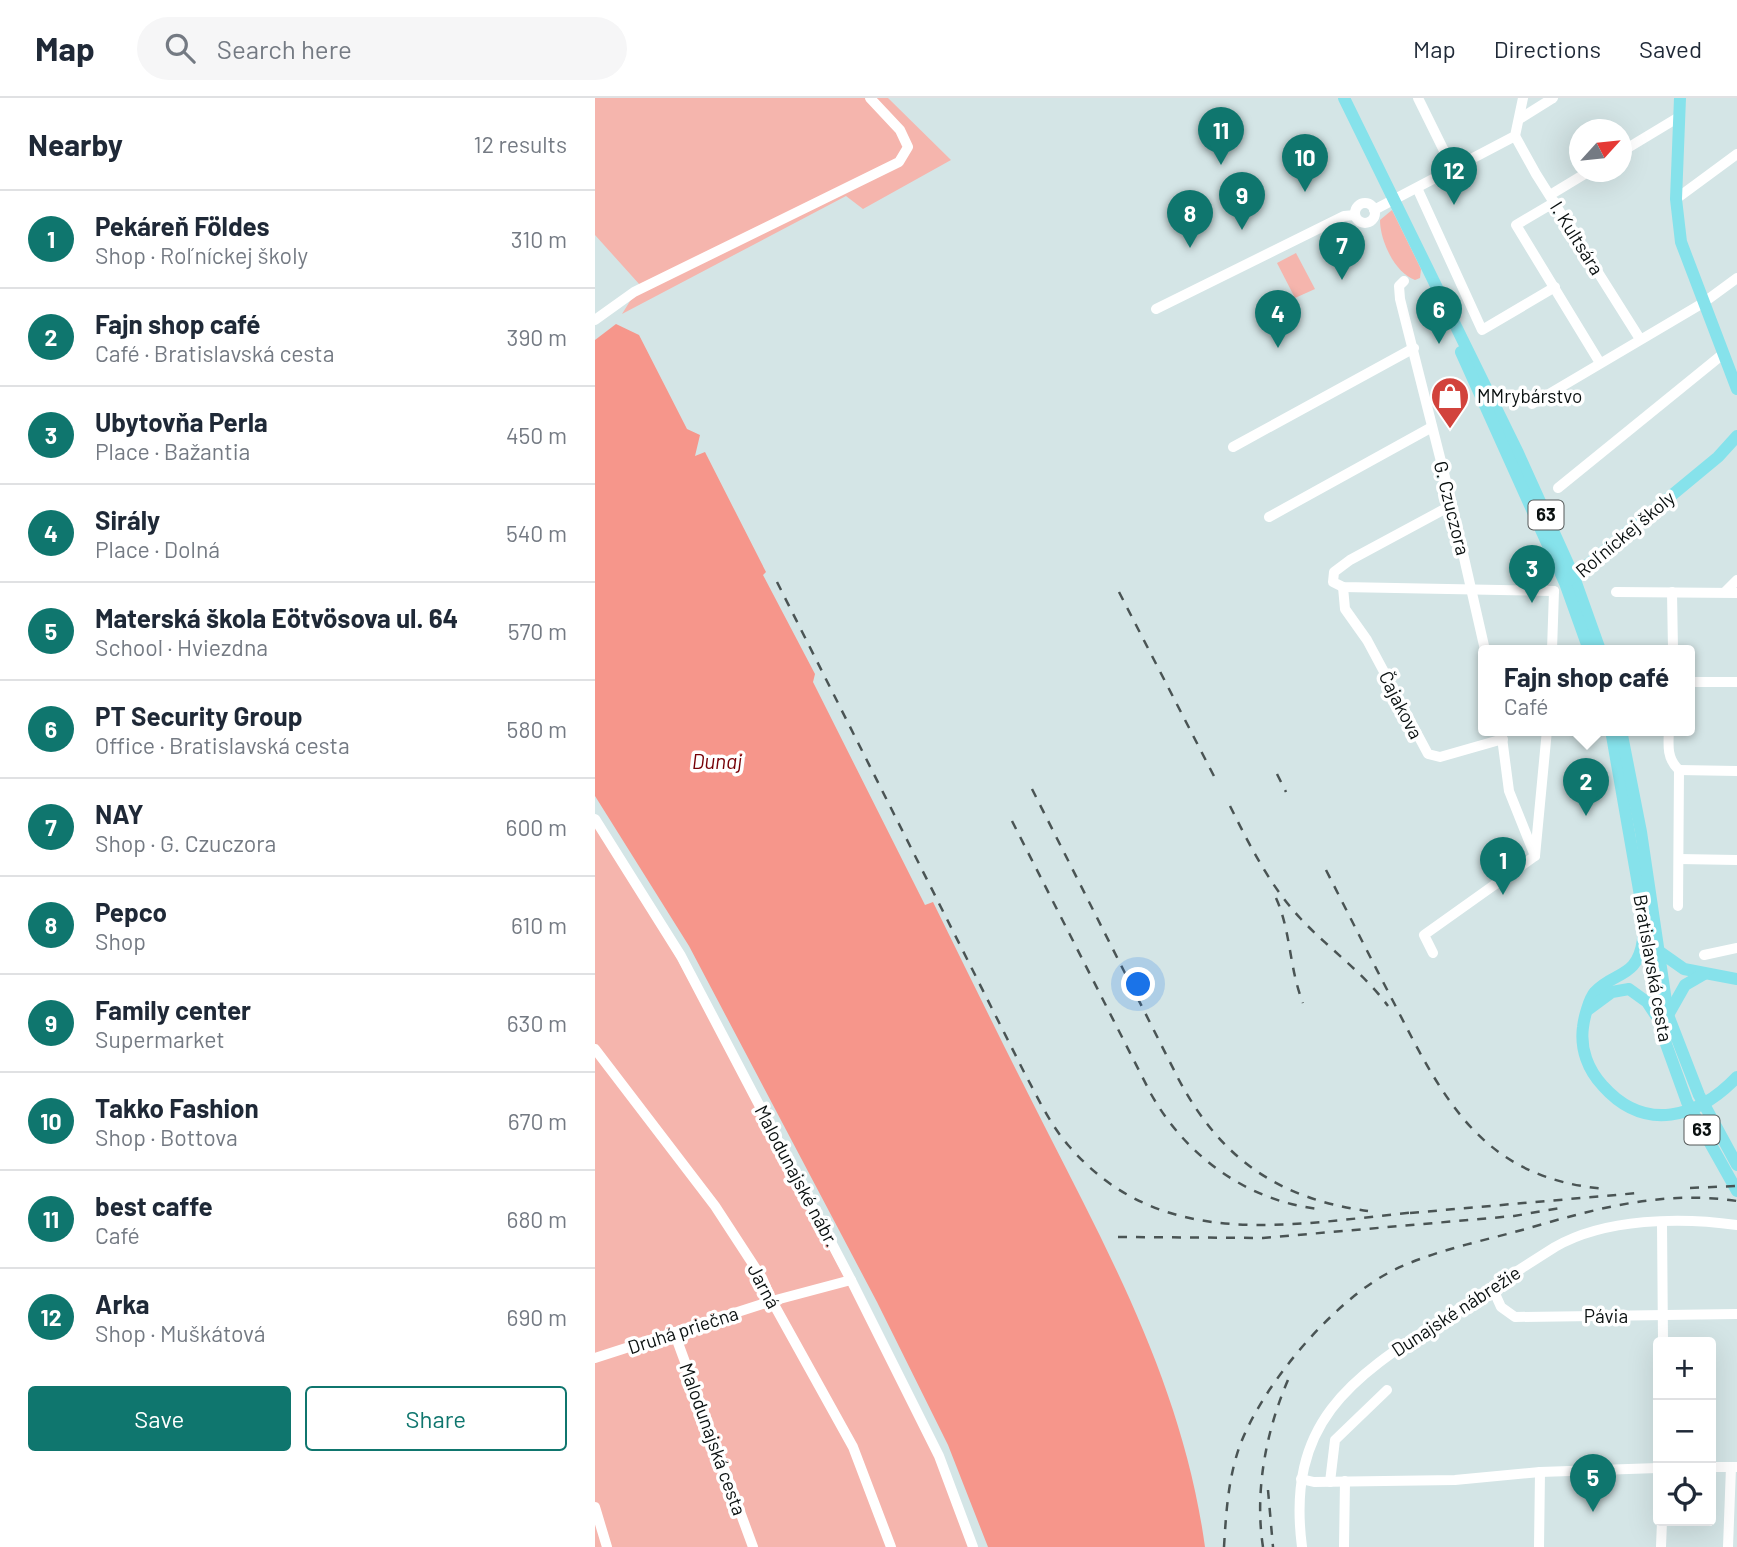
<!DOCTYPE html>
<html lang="en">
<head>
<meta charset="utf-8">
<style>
	body { margin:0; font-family:Barlow,sans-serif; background:#f6f6f7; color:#1f2937 }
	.controls { position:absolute; right:21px; bottom:21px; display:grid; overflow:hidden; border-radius:7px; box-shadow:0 7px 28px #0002 }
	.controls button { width:63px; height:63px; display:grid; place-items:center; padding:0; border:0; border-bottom:2px solid #e0e1e3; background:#fff; color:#1f2937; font:35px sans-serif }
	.compass { position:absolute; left:974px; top:21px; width:63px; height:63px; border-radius:50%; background:#fff; box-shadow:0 7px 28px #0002; rotate:63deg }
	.you { position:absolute; left:544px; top:887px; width:24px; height:24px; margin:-18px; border:5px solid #fff; border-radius:50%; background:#1a73e8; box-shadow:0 0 0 10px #1a73e833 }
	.badge { display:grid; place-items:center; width:46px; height:46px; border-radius:50%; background:#0f766e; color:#fff; font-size:23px; font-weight:700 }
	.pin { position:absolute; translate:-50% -58px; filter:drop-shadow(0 2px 4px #0008) }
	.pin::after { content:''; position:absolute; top:37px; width:24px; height:21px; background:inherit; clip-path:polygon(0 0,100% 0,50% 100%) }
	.popup { position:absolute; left:883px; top:547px; width:217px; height:91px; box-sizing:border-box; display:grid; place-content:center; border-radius:7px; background:#fff; filter:drop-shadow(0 2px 5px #0005); font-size:23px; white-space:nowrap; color:#747a83 }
	.popup b { font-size:26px; color:#1f2937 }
	.popup::after { content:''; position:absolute; left:50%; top:100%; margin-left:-14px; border:14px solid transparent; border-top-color:#fff }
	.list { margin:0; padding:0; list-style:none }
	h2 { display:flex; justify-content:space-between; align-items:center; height:91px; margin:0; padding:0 28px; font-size:30px }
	h2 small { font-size:23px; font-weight:400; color:#747a83 }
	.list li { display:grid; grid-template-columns:46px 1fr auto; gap:21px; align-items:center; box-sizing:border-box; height:98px; padding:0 28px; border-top:2px solid #e0e1e3 }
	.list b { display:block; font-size:26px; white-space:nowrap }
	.list p { margin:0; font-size:23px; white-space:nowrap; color:#747a83 }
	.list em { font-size:23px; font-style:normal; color:#747a83 }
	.actions { display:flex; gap:14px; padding:21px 28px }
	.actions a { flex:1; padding:16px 0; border:2px solid #0f766e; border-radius:7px; text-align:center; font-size:24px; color:#0f766e }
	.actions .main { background:#0f766e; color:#fff }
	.icon { flex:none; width:38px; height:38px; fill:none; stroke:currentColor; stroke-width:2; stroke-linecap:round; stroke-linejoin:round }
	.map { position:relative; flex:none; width:1142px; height:1449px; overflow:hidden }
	header { display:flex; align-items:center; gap:42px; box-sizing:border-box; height:98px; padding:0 35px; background:#fff; border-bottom:2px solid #e0e1e3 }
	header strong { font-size:33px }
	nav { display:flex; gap:38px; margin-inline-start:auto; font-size:24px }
	.search { width:490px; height:63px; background:#f6f6f7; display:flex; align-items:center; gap:18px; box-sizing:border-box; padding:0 24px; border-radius:38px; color:#747a83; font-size:26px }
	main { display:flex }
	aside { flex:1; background:#fff }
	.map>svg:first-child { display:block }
	.green { fill:#f5b5ad }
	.water { fill:#f6968b }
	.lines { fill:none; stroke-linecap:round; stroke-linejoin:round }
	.minor { stroke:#fff; stroke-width:10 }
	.major { stroke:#86e2eb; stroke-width:12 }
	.rail { stroke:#4a5454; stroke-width:2.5; stroke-dasharray:9 9; stroke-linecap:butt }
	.labels { text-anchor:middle; stroke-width:7; stroke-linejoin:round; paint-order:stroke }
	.shield { fill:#fff; stroke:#545858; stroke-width:2 }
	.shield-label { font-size:18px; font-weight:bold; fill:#0a1010 }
	.street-label { font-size:19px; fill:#0a1010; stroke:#fff }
	.poi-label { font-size:19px; fill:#0a1010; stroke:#fff; text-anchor:start }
	.water-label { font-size:21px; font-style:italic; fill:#760006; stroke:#fff }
</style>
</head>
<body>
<header>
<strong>Map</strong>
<div class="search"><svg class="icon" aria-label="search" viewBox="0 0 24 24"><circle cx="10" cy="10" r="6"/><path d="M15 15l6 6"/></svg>Search here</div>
<nav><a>Map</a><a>Directions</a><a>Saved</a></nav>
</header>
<main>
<aside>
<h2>Nearby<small>12 results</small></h2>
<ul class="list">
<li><span class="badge">1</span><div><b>Pekáreň Földes</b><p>Shop · Roľníckej školy</p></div><em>310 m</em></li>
<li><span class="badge">2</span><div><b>Fajn shop café</b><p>Café · Bratislavská cesta</p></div><em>390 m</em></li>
<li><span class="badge">3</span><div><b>Ubytovňa Perla</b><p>Place · Bažantia</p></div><em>450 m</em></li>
<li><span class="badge">4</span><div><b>Sirály</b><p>Place · Dolná</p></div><em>540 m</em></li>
<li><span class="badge">5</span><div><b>Materská škola Eötvösova ul. 64</b><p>School · Hviezdna</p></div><em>570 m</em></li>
<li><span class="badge">6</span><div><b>PT Security Group</b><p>Office · Bratislavská cesta</p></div><em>580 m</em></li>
<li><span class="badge">7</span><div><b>NAY</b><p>Shop · G. Czuczora</p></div><em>600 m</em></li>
<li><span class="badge">8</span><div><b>Pepco</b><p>Shop</p></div><em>610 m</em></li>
<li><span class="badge">9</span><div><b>Family center</b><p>Supermarket</p></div><em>630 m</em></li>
<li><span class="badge">10</span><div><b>Takko Fashion</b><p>Shop · Bottova</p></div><em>670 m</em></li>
<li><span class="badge">11</span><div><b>best caffe</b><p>Café</p></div><em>680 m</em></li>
<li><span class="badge">12</span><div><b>Arka</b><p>Shop · Muškátová</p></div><em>690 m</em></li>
</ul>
<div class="actions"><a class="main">Save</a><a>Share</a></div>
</aside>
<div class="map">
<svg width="1142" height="1449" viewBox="0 0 1142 1449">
	<rect width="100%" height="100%" fill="#d4e5e6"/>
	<g class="green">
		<polygon points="0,0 293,0 356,62 268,111 251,98 27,216 45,187 0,137"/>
		<path d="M797,112L826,171L825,180L820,182C800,175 785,143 785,122Z"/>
		<polygon points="701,155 720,191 700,200 682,165"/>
		<polygon points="0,728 53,808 116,923 337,1348 375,1449 0,1449"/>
	</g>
	<path class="water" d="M21,226L44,237L92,331L105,337L100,358L110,354L171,474L168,477L220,576L218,584L330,807L338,804C376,881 413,957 452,1033C521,1168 589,1296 610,1449H393L353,1347L282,1204L94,848L0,698V242Z"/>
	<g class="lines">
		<g class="minor">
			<polyline points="823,0 859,73"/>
			<polyline points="926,20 958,0"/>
			<polyline points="920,38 941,76 1045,241"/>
			<polyline points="1026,54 1084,19"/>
			<polyline points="823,92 887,232 960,189"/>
			<polyline points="955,97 993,74"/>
			<polyline points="1081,101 1142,56"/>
			<polyline points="960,104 921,127 1005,265"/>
			<circle cx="770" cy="115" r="10"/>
			<polyline points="779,112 920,38 928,0"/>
			<polyline points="809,183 804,188 805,201 857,407 890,552"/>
			<polyline points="561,211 749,118 760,117"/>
			<polyline points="0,222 39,194 304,64 313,49 305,32 275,0"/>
			<polyline points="937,306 1108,205 1142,180"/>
			<polyline points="638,349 819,250"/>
			<polyline points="963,390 1128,256"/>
			<polyline points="857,407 755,462 739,474 738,484 748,489 959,493"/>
			<polyline points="674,419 837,329"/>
			<polyline points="748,489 750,511 772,542 833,656 845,659 908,641"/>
			<polyline points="1021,494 1142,495"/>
			<polyline points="1077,494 1078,552"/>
			<polyline points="1130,494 1142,482"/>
			<polyline points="957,552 959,493"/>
			<polyline points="1094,584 1142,584"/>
			<polyline points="906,632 914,693 940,758"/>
			<path d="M1074,632C1073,648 1072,661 1084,672L1083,808"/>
			<polyline points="1084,672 1142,673"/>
			<polyline points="0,721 86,858 256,1182 344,1358 378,1449"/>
			<polyline points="1084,761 1142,762"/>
			<polyline points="838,855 829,837 940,758 952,632"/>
			<polyline points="1109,857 1142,850"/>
			<polyline points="0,951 120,1108 167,1180 177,1203 258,1349 296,1449"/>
			<polyline points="1067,1126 1068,1244"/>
			<polyline points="897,1189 906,1209 920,1219 1142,1216"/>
			<polyline points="79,1234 158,1449"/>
			<polyline points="0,1260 177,1203 256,1182"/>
			<polyline points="1116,1369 1141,1369"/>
			<polyline points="706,1381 719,1384 860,1382 945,1374 1063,1370"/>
			<polyline points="735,1384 740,1342 792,1292"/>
			<polyline points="0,1409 12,1449"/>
			<path d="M707,1449C691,1325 754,1281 848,1221C885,1197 922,1173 960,1149C1010,1120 1086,1119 1142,1127"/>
			<polyline points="749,1449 750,1383"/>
			<polyline points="944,1449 945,1374"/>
			<polyline points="1066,1449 1067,1423"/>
			<polyline points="1133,1449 1136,1369"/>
		</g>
		<g class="major">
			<polyline points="749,0 923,355 979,479 1005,552"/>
			<polyline points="1085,0 1081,101 1086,144 1142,291"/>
			<polyline points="866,254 970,485 994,552"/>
			<polyline points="973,483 1123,359 1142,338"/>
			<polyline points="1016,632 1071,946 1092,1004 1142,1093"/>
			<polyline points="1026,632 1046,734 1073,917 1104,997 1142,1067"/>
			<path d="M1048,841C1043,881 1019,873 1000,894C994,901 989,920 988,929C985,951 993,972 1008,988C1050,1035 1103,1020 1142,979"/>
			<polyline points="1062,852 1089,871 1142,881"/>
			<polyline points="994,911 1017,894 1034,891 1052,904 1062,919"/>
			<polyline points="1073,917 1090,887 1109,876"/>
		</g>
		<g class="rail">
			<path d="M182,484L429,974C442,998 454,1025 473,1047C566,1156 696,1126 822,1114"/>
			<polyline points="524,494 621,682"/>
			<polyline points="682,676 691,694"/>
			<path d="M437,691L584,982C626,1061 684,1101 773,1113"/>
			<path d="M635,708C655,748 675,788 706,821C734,851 768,874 793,908"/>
			<path d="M417,723L556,996C591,1058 652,1103 724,1111"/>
			<path d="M731,772C754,817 776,861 799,905C849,1003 888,1081 1011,1091"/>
			<path d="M681,800C696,833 694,870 708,905"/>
			<polyline points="1095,1090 1142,1088"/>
			<polyline points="815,1115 1043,1095"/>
			<polyline points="523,1139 668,1140 919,1118 965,1110"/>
			<polyline points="673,1392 678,1449"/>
			<path d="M629,1449C631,1416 633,1382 644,1350C666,1288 739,1202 797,1173C839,1152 889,1143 934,1130C1003,1110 1069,1092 1142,1103"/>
			<path d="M668,1449C659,1391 672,1328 696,1275"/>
		</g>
	</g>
	<defs>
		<symbol id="shop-pin" viewBox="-11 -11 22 30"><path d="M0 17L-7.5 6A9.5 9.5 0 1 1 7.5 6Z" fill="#d2433c" stroke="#fff"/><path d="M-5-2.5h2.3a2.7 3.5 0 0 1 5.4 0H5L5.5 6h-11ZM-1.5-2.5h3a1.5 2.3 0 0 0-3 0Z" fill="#fff"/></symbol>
	</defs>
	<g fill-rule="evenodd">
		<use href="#shop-pin" x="833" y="276" width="44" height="60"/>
	</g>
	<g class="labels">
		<g class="shield">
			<rect x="933.5" y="402.5" width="35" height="29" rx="5"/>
			<rect x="1089.5" y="1017.5" width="35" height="29" rx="5"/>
		</g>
		<g class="shield-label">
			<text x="951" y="423">63</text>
			<text x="1107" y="1038">63</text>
		</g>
		<g class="street-label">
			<text transform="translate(982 140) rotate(58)" y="7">I. Kultsára</text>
			<text transform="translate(857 410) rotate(76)" y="7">G. Czuczora</text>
			<text transform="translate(1030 436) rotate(-40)" y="7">Roľníckej školy</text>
			<text transform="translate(806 607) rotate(63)" y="7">Čajakova</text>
			<text transform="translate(1058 870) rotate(80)" y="7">Bratislavská cesta</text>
			<text transform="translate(202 1078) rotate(62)" y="7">Malodunajské nábr.</text>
			<text transform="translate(169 1188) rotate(62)" y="7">Jarná</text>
			<text transform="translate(861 1213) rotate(-33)" y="7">Dunajské nábrežie</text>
			<text x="1011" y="1225">Pávia</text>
			<text transform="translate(88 1232) rotate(-18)" y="7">Druhá priečna</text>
			<text transform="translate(118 1341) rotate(70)" y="7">Malodunajská cesta</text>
		</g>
		<g class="poi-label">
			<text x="882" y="305">MMrybárstvo</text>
		</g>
		<g class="water-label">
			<text x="122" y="671">Dunaj</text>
		</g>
	</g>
</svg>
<div class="controls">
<button>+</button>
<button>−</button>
<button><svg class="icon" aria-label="locate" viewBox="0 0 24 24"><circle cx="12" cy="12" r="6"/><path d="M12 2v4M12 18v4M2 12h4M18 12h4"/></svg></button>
</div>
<svg class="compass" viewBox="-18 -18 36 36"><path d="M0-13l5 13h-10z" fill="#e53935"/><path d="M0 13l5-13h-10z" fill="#747a83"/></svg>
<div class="you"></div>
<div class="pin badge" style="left:908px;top:797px">1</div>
<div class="pin badge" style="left:991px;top:718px">2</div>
<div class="popup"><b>Fajn shop café</b>Café</div>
<div class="pin badge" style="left:937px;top:505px">3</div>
<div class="pin badge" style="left:683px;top:250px">4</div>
<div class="pin badge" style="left:998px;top:1414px">5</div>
<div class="pin badge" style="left:844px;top:246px">6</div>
<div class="pin badge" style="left:747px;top:182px">7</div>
<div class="pin badge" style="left:595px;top:150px">8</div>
<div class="pin badge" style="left:647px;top:132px">9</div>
<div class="pin badge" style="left:710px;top:94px">10</div>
<div class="pin badge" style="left:626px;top:67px">11</div>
<div class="pin badge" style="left:859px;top:107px">12</div>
</div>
</main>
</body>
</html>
